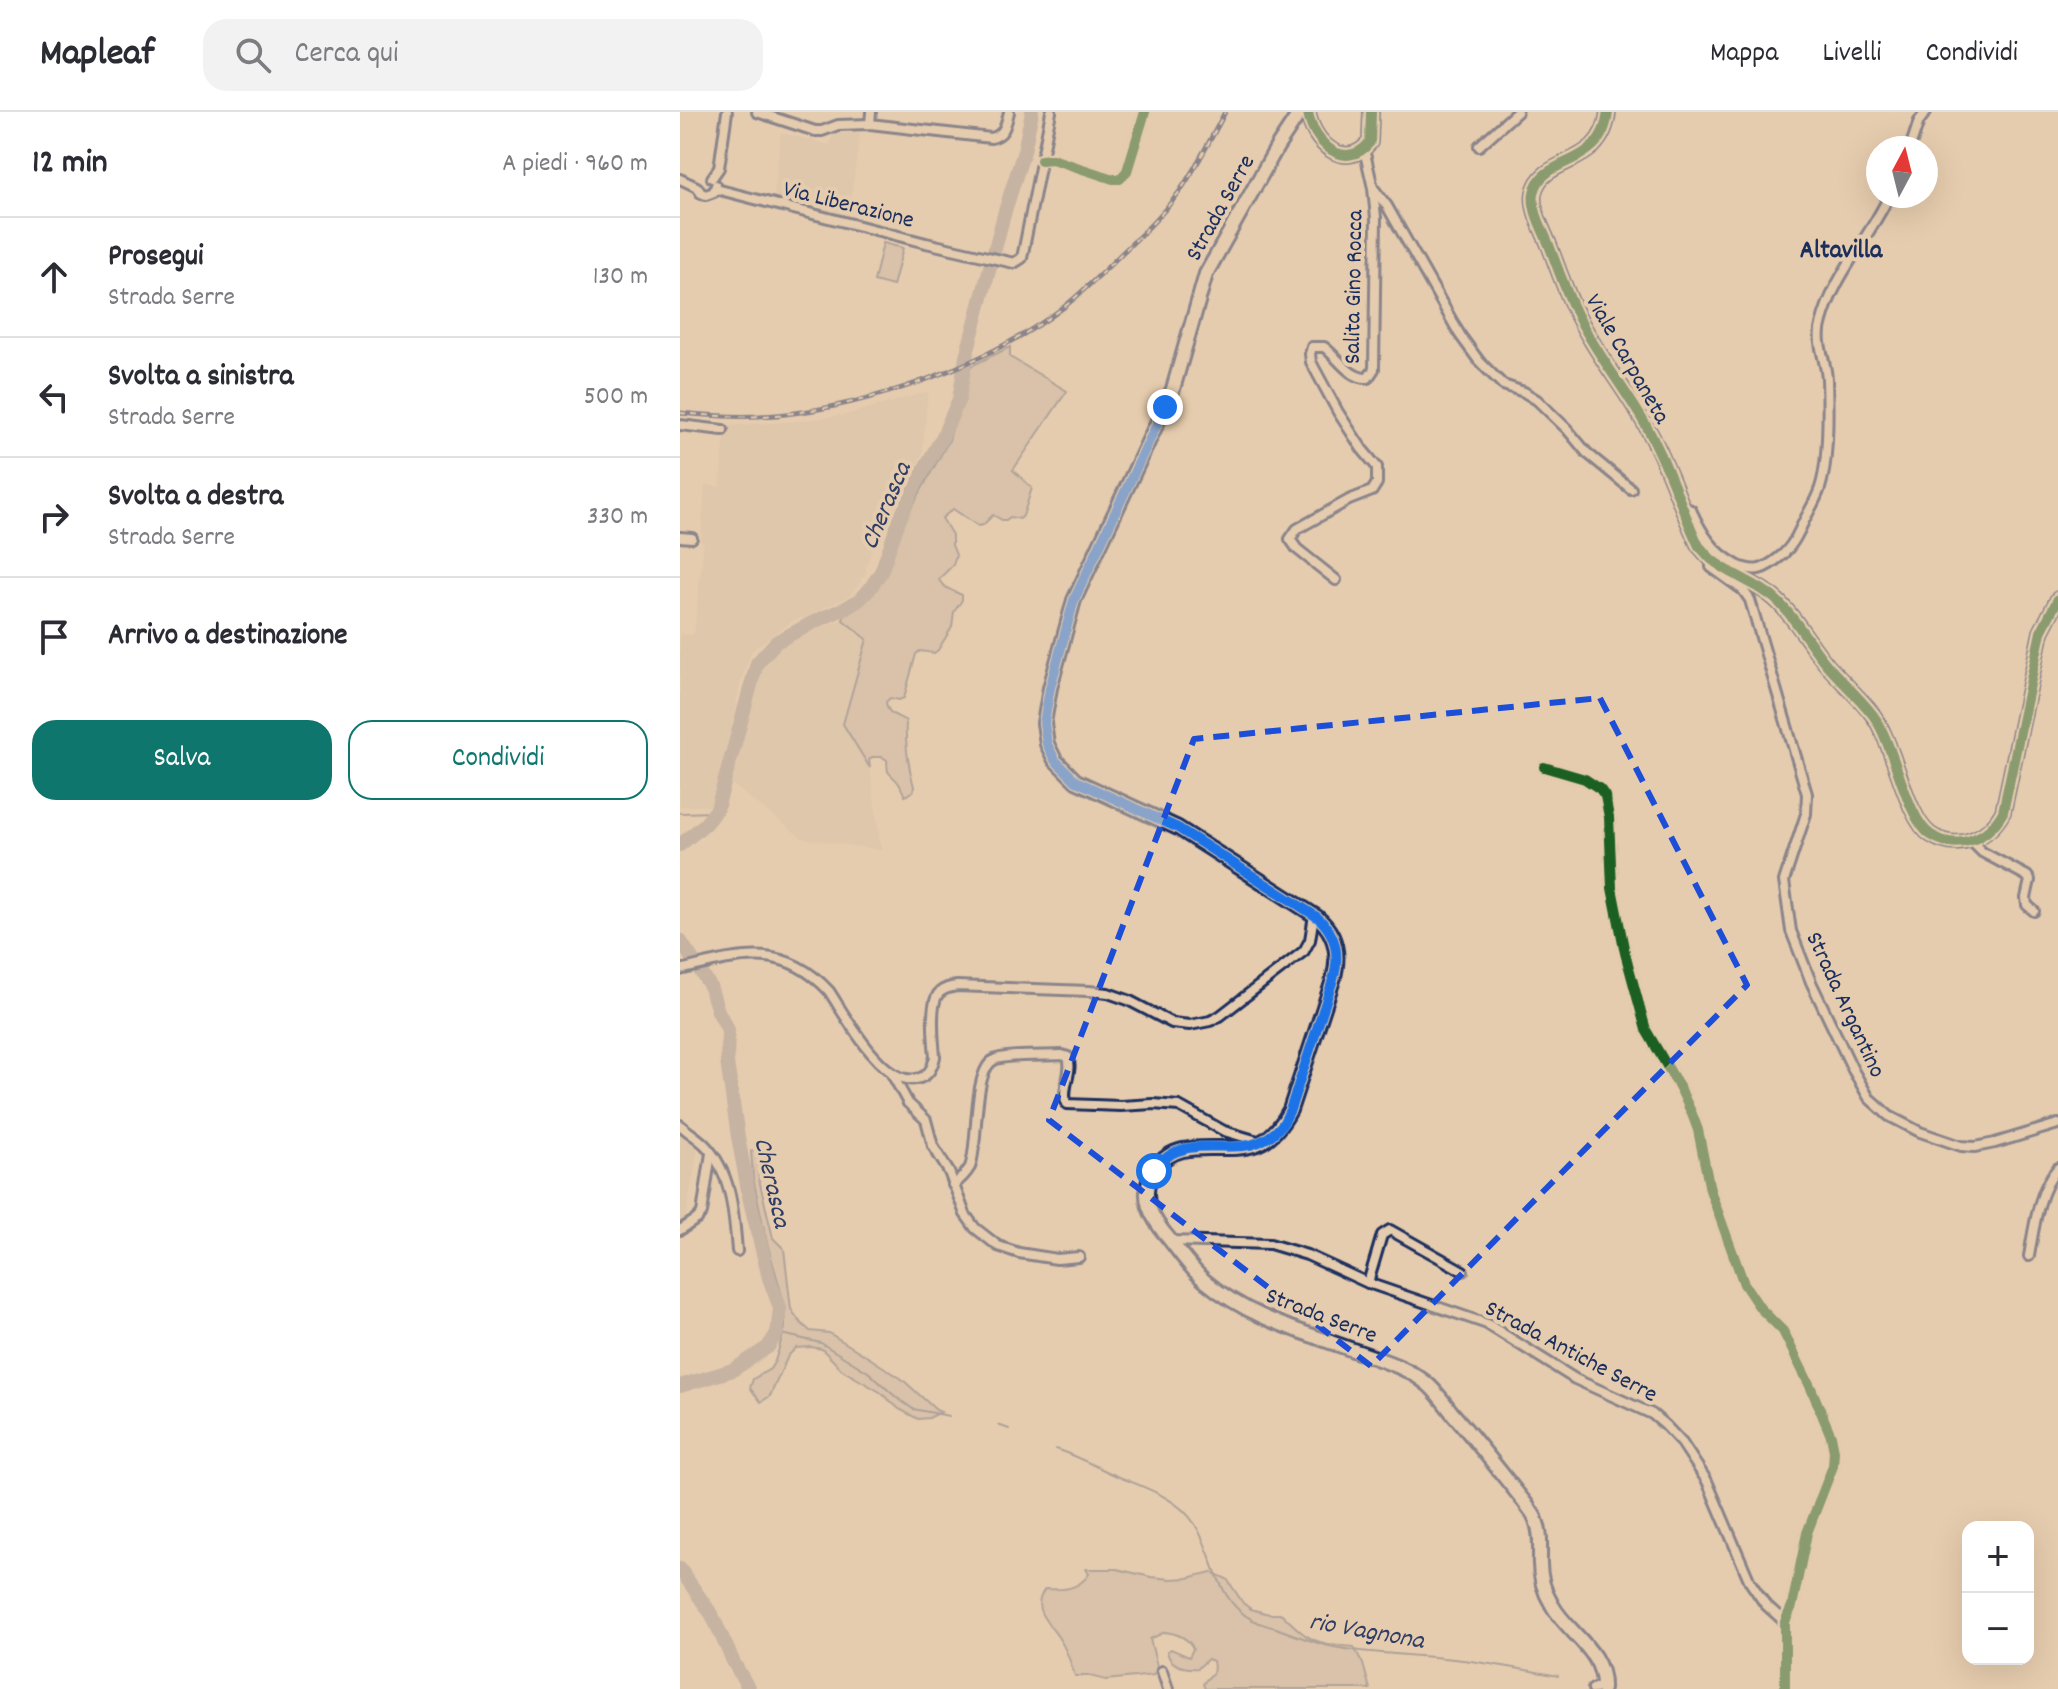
<!DOCTYPE html>
<html lang="it">
<head>
<meta charset="utf-8">
<style>
	body { margin:0; font-family:Dekko,sans-serif; background:#f2f2f3; color:#2b2b33 }
	.controls { position:absolute; right:24px; bottom:24px; display:grid; overflow:hidden; border-radius:16px; box-shadow:0 8px 32px #0002 }
	.controls button { width:72px; height:72px; display:grid; place-items:center; padding:0; border:0; border-bottom:2px solid #e1e1e2; background:#fff; color:#2b2b33; font:40px sans-serif }
	.compass { position:absolute; left:1186px; top:24px; width:72px; height:72px; border-radius:50%; background:#fff; box-shadow:0 8px 32px #0002; rotate:7deg }
	.stop { position:absolute; width:24px; height:24px; margin:-18px; border:6px solid #1a73e8; border-radius:50%; background:#fff }
	.stop.end { background:#1a73e8; border-color:#fff; box-shadow:0 2px 8px #0008 }
	.list { margin:0; padding:0; list-style:none }
	h2 { display:flex; justify-content:space-between; align-items:center; height:104px; margin:0; padding:0 32px; font-size:34px }
	h2 small { font-size:26px; font-weight:400; color:#7c7c81 }
	.list li { display:grid; grid-template-columns:52px 1fr auto; gap:24px; align-items:center; box-sizing:border-box; height:120px; padding:0 32px; border-top:2px solid #e1e1e2 }
	.list b { display:block; font-size:30px; white-space:nowrap }
	.list p { margin:0; font-size:26px; white-space:nowrap; color:#7c7c81 }
	.list em { font-size:26px; font-style:normal; color:#7c7c81 }
	.actions { display:flex; gap:16px; padding:24px 32px }
	.actions a { flex:1; padding:18px 0; border:2px solid #0f766e; border-radius:24px; text-align:center; font-size:28px; color:#0f766e }
	.actions .main { background:#0f766e; color:#fff }
	.icon { flex:none; width:44px; height:44px; fill:none; stroke:currentColor; stroke-width:2; stroke-linecap:round; stroke-linejoin:round }
	.map { position:relative; flex:none; width:1378px; height:1577px; overflow:hidden }
	header { display:flex; align-items:center; gap:48px; box-sizing:border-box; height:112px; padding:0 40px; background:#fff; border-bottom:2px solid #e1e1e2 }
	header strong { font-size:38px }
	nav { display:flex; gap:44px; margin-inline-start:auto; font-size:28px }
	.search { width:560px; height:72px; background:#f2f2f3; display:flex; align-items:center; gap:20px; box-sizing:border-box; padding:0 28px; border-radius:24px; color:#7c7c81; font-size:30px }
	main { display:flex }
	aside { flex:1; background:#fff }
	.map>svg:first-child { display:block }
	.built { fill:#d7c0a8 }
	.green { fill:#c9b5a2; stroke:#727280; stroke-width:2 }
	.lines { fill:none; stroke-linecap:round; stroke-linejoin:round }
	.stream { stroke:#6b6d7e; stroke-width:2 }
	.river { stroke:#a09693; stroke-width:14 }
	.street-casing { stroke:#1b2f5e; stroke-width:14 }
	.secondary-casing { stroke:#1b2f5e; stroke-width:18 }
	.street { stroke:#e6ccae; stroke-width:8 }
	.secondary { stroke:#e6ccae; stroke-width:12 }
	.rail-casing { stroke:#1b2f5e; stroke-width:5 }
	.rail { stroke:#e6ccae; stroke-width:2; stroke-dasharray:6; stroke-linecap:butt }
	.cycleway-casing { stroke:#e6ccae; stroke-width:15 }
	.cycleway { stroke:#1b5e20; stroke-width:10 }
	.route { stroke:#1a73e8; stroke-width:10 }
	.marked { fill:none; stroke:#1d4ed8; stroke-width:6; stroke-dasharray:16 10; stroke-linejoin:round }
	.labels { text-anchor:middle; stroke-width:8; stroke-linejoin:round; paint-order:stroke }
	.street-label { font-size:24px; fill:#1b2f5e; stroke:#e6ccae }
	.neighbourhood-label { font-size:26px; font-weight:bold; fill:#1b2f5e; stroke:#e6ccae }
	.water-label { font-size:26px; font-style:italic; fill:#2f3e66; stroke:#e6ccae }
</style>
</head>
<body>
<header>
<strong>Mapleaf</strong>
<div class="search"><svg class="icon" aria-label="search" viewBox="0 0 24 24"><circle cx="10" cy="10" r="6"/><path d="M15 15l6 6"/></svg>Cerca qui</div>
<nav><a>Mappa</a><a>Livelli</a><a>Condividi</a></nav>
</header>
<main>
<aside>
<h2>12 min<small>A piedi · 960 m</small></h2>
<ul class="list">
<li><svg class="icon" aria-label="ahead" viewBox="0 0 24 24"><path d="M12 20V5M6 11l6-6 6 6"/></svg><div><b>Prosegui</b><p>Strada Serre</p></div><em>130 m</em></li>
<li><svg class="icon" aria-label="left" viewBox="0 0 24 24"><path d="M17 20v-9H6M10 6l-5 5 5 5"/></svg><div><b>Svolta a sinistra</b><p>Strada Serre</p></div><em>500 m</em></li>
<li><svg class="icon" aria-label="right" viewBox="0 0 24 24"><path d="M7 20v-9h11M14 6l5 5-5 5"/></svg><div><b>Svolta a destra</b><p>Strada Serre</p></div><em>330 m</em></li>
<li><svg class="icon" aria-label="arrive" viewBox="0 0 24 24"><path d="M6 21V4h12l-3 4 3 4H6"/></svg><div><b>Arrivo a destinazione</b></div></li>
</ul>
<div class="actions"><a class="main">Salva</a><a>Condividi</a></div>
</aside>
<div class="map">
<svg width="1378" height="1577" viewBox="0 0 1378 1577">
	<rect width="100%" height="100%" fill="#e6ccae"/>
	<filter id="ink" filterUnits="userSpaceOnUse"><feTurbulence type="fractalNoise" baseFrequency=".0125" numOctaves="2"/><feDisplacementMap in="SourceGraphic" scale="16" xChannelSelector="R" yChannelSelector="G"/><feConvolveMatrix kernelMatrix="1 2 1 2 8 2 1 2 1" color-interpolation-filters="sRGB"/></filter>
	<g filter="url(#ink)">
		<g class="built">
			<polygon points="101,21 150,33 153,21 180,21 168,106 94,86"/>
			<polygon points="248,280 242,342 192,438 186,455 185,465 181,465 181,470 169,484 131,502 137,515 163,508 187,527 163,612 190,656 201,738 122,726 52,672 82,551 96,535 127,518 122,505 114,508 72,538 60,572 54,605 34,688 32,693 27,694 0,694 0,522 14,523 24,431 21,430 25,373 40,375 46,314 120,309 165,303"/>
			<polygon points="0,1018 18,1033 5,1111 0,1114"/>
		</g>
		<g class="green">
			<polygon points="203,131 223,136 213,174 194,169"/>
			<path d="M330,235V245L387,279L333,358L352,376L343,404L340,407L330,405L326,408H322L313,403L303,413L298,414L273,397L262,406L272,423V433L276,443L273,453L259,467C262,476 274,479 282,483V488L274,500L272,515L258,538L254,541L240,539L236,542L224,586L219,588L210,586L206,590C208,604 217,603 226,609C225,632 228,653 234,675L233,679L225,684C222,679 220,671 216,668C206,658 208,662 207,648L202,645H192L189,648L190,656L163,612L187,527L163,508L166,499L178,492L190,480L206,456L217,422L269,328L289,255Z"/>
			<polygon points="77,1037 79,1067 93,1126 104,1137 111,1197 120,1210 130,1219 149,1221 180,1240 222,1267 256,1298 261,1300 249,1306 238,1307 219,1297 200,1280 162,1258 142,1237 131,1235 116,1236 108,1244 90,1284 81,1290 70,1276 73,1267 90,1257 95,1249 105,1216 105,1194 87,1131 73,1066 71,1039"/>
			<path d="M406,1457H437L471,1465L491,1467L508,1466L531,1460L547,1467L563,1491L571,1497L589,1502H602C631,1531 634,1531 674,1535L683,1552L690,1577H525L523,1572C530,1561 536,1564 533,1549L528,1547L518,1556C505,1557 489,1554 487,1539L491,1537L509,1545L513,1537C510,1526 495,1521 485,1520L470,1527L477,1554L474,1563L426,1568L410,1564H395C391,1552 387,1538 380,1528C370,1511 349,1498 365,1477C383,1478 398,1478 409,1462Z"/>
		</g>
		<g class="lines">
			<g class="stream">
				<polyline points="0,701 35,700"/>
				<polyline points="97,1221 141,1231 188,1260 217,1286 233,1297 269,1304"/>
				<polyline points="318,1313 329,1317"/>
				<path d="M375,1337C397,1344 416,1355 437,1364C463,1375 497,1385 514,1411C535,1442 535,1489 573,1508C580,1512 588,1514 596,1516C615,1523 634,1531 654,1535C690,1542 727,1542 763,1546C802,1549 840,1557 878,1564"/>
			</g>
			<g class="river">
				<polyline points="0,733 25,712 37,697 77,551 96,530 138,508 166,496 179,488 189,478 201,460 219,409 235,373 262,326 279,287 286,245 325,99 344,39 352,0"/>
				<polyline points="0,828 30,874 38,899 48,918 47,950 58,1025 70,1089 89,1166 100,1196 97,1221 88,1235 53,1258 0,1274"/>
				<polyline points="0,1457 32,1503 54,1551 69,1577"/>
			</g>
			<defs>
				<g id="street">
					<path d="M77,0L135,19H142L158,13L190,12L311,26C325,23 326,12 329,0"/>
					<polyline points="190,12 191,0"/>
					<polyline points="799,34 837,0"/>
					<polyline points="1230,36 1239,9 1246,0"/>
					<polyline points="361,48 372,47 433,67 440,67 447,59 465,0"/>
					<polyline points="32,66 39,56 47,0"/>
					<polyline points="0,67 17,75 21,81 26,83 34,80 36,73"/>
					<polyline points="36,77 246,131 334,151 342,146 343,141 371,0"/>
					<polyline points="694,77 707,94 780,223 799,249 823,273 844,280 857,288 887,317 907,341 951,377"/>
					<polyline points="0,313 43,318"/>
					<path d="M1001,394L1011,398C1022,422 1033,440 1057,453C1076,462 1085,457 1101,444C1112,435 1118,422 1124,409C1129,399 1136,388 1140,376C1149,349 1148,296 1147,267C1146,248 1136,232 1141,213C1152,166 1188,128 1209,84"/>
					<polyline points="0,425 12,426"/>
					<polyline points="1031,447 1031,455 1063,478 1070,488 1127,682 1126,702 1104,769 1111,819 1131,870 1173,958 1189,986 1209,1004 1240,1020 1281,1034 1295,1035 1315,1031 1378,1012"/>
					<path d="M656,468L617,437L610,427L617,417L669,388L692,379L697,371V355L682,337L658,300L631,250L630,242L632,235H644C658,245 669,267 688,266L694,257L696,106L693,76L684,37"/>
					<polyline points="864,655 905,667 920,677 925,684 929,705 932,776 945,841 966,918 1001,978 1012,1002 1018,1018 1030,1078 1064,1172 1080,1196 1103,1219 1131,1276 1151,1324 1154,1339 1153,1354 1127,1421 1112,1494 1105,1510 1105,1577"/>
					<polyline points="1295,727 1296,734 1302,740 1347,764 1350,768 1346,786 1347,793 1354,799"/>
					<path d="M0,858C58,844 103,829 149,879C165,903 203,974 236,967C248,965 252,957 255,945C254,930 249,892 259,881C264,876 270,875 277,874L409,879L428,881L448,888L492,911L510,913L530,909L540,904L624,839L630,828L634,803"/>
					<polyline points="212,962 228,991 246,1008 253,1034 269,1060 285,1102 295,1116 318,1134 339,1141 377,1147 399,1145"/>
					<path d="M0,1013C8,1020 18,1026 25,1033C52,1061 54,1102 57,1139"/>
					<path d="M273,1073C280,1068 286,1062 290,1055C299,1033 292,959 314,948C325,942 367,944 382,943L388,945C394,960 380,978 387,992L441,994L473,992L499,994L544,1019L581,1030"/>
					<polyline points="0,1118 17,1107 22,1101 31,1041"/>
					<polyline points="491,1129 590,1132 627,1143 688,1171 807,1212 895,1267 972,1302 985,1313 1002,1331 1027,1369 1070,1470 1085,1492 1105,1510"/>
					<path d="M1349,1144C1354,1116 1358,1078 1378,1056"/>
					<polyline points="688,1171 702,1123 710,1118 783,1159"/>
					<polyline points="482,1559 488,1577"/>
					<polyline points="913,1577 924,1572"/>
				</g>
				<g id="secondary">
					<path d="M620,0L597,35L526,162L493,277L394,488L370,576L364,611L367,632L375,648L396,669L498,716L637,805C657,822 660,844 653,868L610,998C603,1011 593,1026 577,1032C543,1044 499,1022 475,1057C457,1084 472,1107 490,1128C501,1142 512,1158 525,1169C569,1206 621,1219 673,1238C698,1247 724,1254 745,1270C756,1278 765,1292 773,1302C798,1331 822,1362 846,1392C849,1397 854,1402 856,1408C861,1420 860,1432 860,1445C859,1463 863,1478 872,1493C888,1522 925,1539 923,1577"/>
					<path d="M628,0C632,30 665,61 690,30L691,0"/>
					<path d="M928,0C922,58 862,42 854,81C851,97 863,118 869,133C879,159 888,187 902,212C922,250 950,283 970,321C990,357 1001,397 1019,434C1023,438 1027,443 1031,447C1050,463 1075,470 1094,486C1115,504 1129,532 1147,553C1162,570 1179,585 1193,603C1214,631 1226,707 1251,723C1278,740 1308,727 1323,700L1361,520L1378,487"/>
				</g>
			</defs>
			<use href="#street" class="street-casing"/>
			<use href="#secondary" class="secondary-casing"/>
			<use href="#street" class="street"/>
			<use href="#secondary" class="secondary"/>
			<defs>
				<path id="rail" d="M0,301C32,304 65,306 97,303C190,294 310,252 384,195C404,179 423,160 442,141C462,122 483,102 500,79C517,54 531,27 545,0"/>
			</defs>
			<use href="#rail" class="rail-casing"/>
			<use href="#rail" class="rail"/>
			<defs>
				<g id="cycleway">
					<path d="M628,0C632,30 665,61 690,30L691,0"/>
					<path d="M928,0C922,58 862,42 854,81C851,97 863,118 869,133C879,159 888,187 902,212C922,250 950,283 970,321C990,357 1001,397 1019,434C1023,438 1027,443 1031,447C1050,463 1075,470 1094,486C1115,504 1129,532 1147,553C1162,570 1179,585 1193,603C1214,631 1226,707 1251,723C1278,740 1308,727 1323,700L1361,520L1378,487"/>
					<polyline points="361,48 372,47 433,67 440,67 447,59 465,0"/>
					<polyline points="864,655 905,667 920,677 925,684 929,705 932,776 945,841 966,918 1001,978 1012,1002 1018,1018 1030,1078 1064,1172 1080,1196 1103,1219 1131,1276 1151,1324 1154,1339 1153,1354 1127,1421 1112,1494 1105,1510 1105,1577"/>
				</g>
			</defs>
			<use href="#cycleway" class="cycleway-casing"/>
			<use href="#cycleway" class="cycleway"/>
		</g>
	</g>
	<g class="lines" filter="url(#ink)">
		<path class="route" d="M474,1059C481,1050 488,1042 498,1039C534,1026 571,1049 601,1014C605,1010 607,1003 610,998L653,868C660,844 657,822 637,805L498,716L396,669L375,648L367,632L364,611L370,576L394,488L485,295"/>
	</g>
	<path d="M0 0H1378V1577H0ZM920,586L1067,873L691,1254L369,1008L514,627Z" fill="#e6ccae" fill-opacity=".55" fill-rule="evenodd"/>
	<path class="marked" d="M920,586L1067,873L691,1254L369,1008L514,627Z"/>
	<g class="labels">
		<g class="street-label">
			<text transform="translate(169 91) rotate(14)" y="8">Via Liberazione</text>
			<text transform="translate(539 95) rotate(-61)" y="8">Strada Serre</text>
			<text transform="translate(672 175) rotate(-89)" y="8">Salita Gino Rocca</text>
			<text transform="translate(949 246) rotate(60)" y="8">Viale Carpaneta</text>
			<text transform="translate(1167 892) rotate(65)" y="8">Strada Argantino</text>
			<text transform="translate(642 1202) rotate(21)" y="8">Strada Serre</text>
			<text transform="translate(892 1238) rotate(28)" y="8">Strada Antiche Serre</text>
		</g>
		<g class="neighbourhood-label">
			<text x="1161" y="145">Altavilla</text>
		</g>
		<g class="water-label">
			<text transform="translate(204 393) rotate(-67)" y="9">Cherasca</text>
			<text transform="translate(94 1070) rotate(77)" y="9">Cherasca</text>
			<text transform="translate(687 1517) rotate(10)" y="9">rio Vagnona</text>
		</g>
	</g>
</svg>
<div class="controls">
<button>+</button>
<button>−</button>
</div>
<svg class="compass" viewBox="-18 -18 36 36"><path d="M0-13l5 13h-10z" fill="#e53935"/><path d="M0 13l5-13h-10z" fill="#7c7c81"/></svg>
<div class="stop" style="left:474px;top:1059px"></div>
<div class="stop end" style="left:485px;top:295px"></div>
</div>
</main>
</body>
</html>
